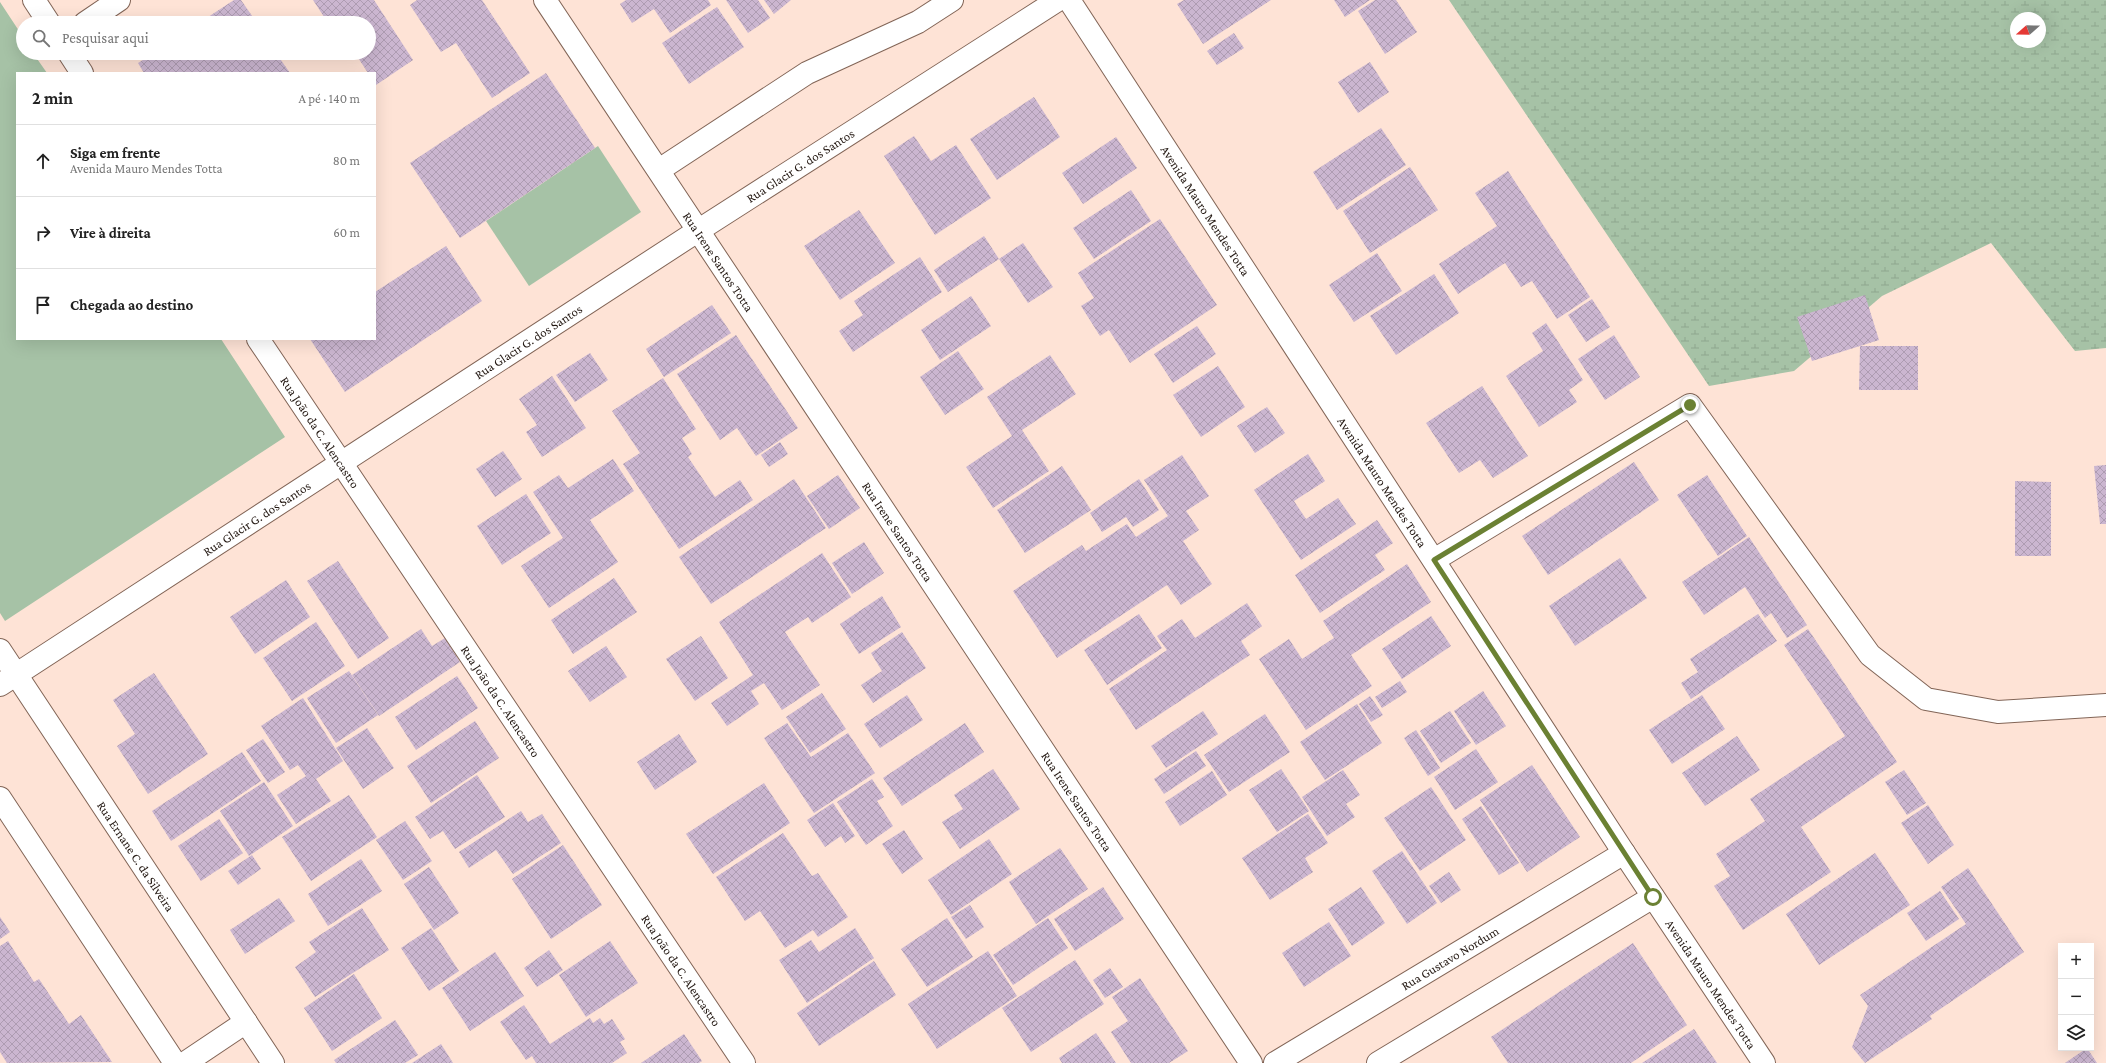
<!DOCTYPE html>
<html lang="pt">
<head>
<meta charset="utf-8">
<style>
	body { margin:0; font-family:"Crimson Pro",serif; background:#f2f2f2; color:#222 }
	.controls { position:absolute; right:12px; bottom:12px; display:grid; overflow:hidden; border-radius:0px; box-shadow:0 4px 16px #0002 }
	.controls button { width:36px; height:36px; display:grid; place-items:center; padding:0; border:0; border-bottom:1px solid #e0e0e0; background:#fff; color:#222; font:20px sans-serif }
	.compass { position:absolute; left:2010px; top:12px; width:36px; height:36px; border-radius:50%; background:#fff; box-shadow:0 4px 16px #0002; rotate:250deg }
	.stop { position:absolute; width:12px; height:12px; margin:-9px; border:3px solid #6b8133; border-radius:50%; background:#fff }
	.stop.end { background:#6b8133; border-color:#fff; box-shadow:0 1px 4px #0008 }
	.list { margin:0; padding:0; list-style:none }
	h2 { display:flex; justify-content:space-between; align-items:center; height:52px; margin:0; padding:0 16px; font-size:17px }
	h2 small { font-size:13px; font-weight:400; color:#767676 }
	.list li { display:grid; grid-template-columns:26px 1fr auto; gap:12px; align-items:center; box-sizing:border-box; height:72px; padding:0 16px; border-top:1px solid #e0e0e0 }
	.list b { display:block; font-size:15px; white-space:nowrap }
	.list p { margin:0; font-size:13px; white-space:nowrap; color:#767676 }
	.list em { font-size:13px; font-style:normal; color:#767676 }
	.icon { flex:none; width:22px; height:22px; fill:none; stroke:currentColor; stroke-width:2; stroke-linecap:round; stroke-linejoin:round }
	.map { position:relative; flex:none; width:2106px; height:1063px; overflow:hidden }
	.search { position:absolute; background:#fff; box-shadow:0 4px 16px #0002; left:16px; top:16px; width:360px; height:44px; display:flex; align-items:center; gap:10px; box-sizing:border-box; padding:0 14px; border-radius:22px; color:#767676; font-size:15px }
	.panel { position:absolute; background:#fff; box-shadow:0 4px 16px #0002; left:16px; top:72px; width:360px; height:268px; border-radius:0px }
	.map>svg:first-child { display:block }
	.wetland { fill:url(#wetland-marsh); fill-rule:evenodd }
	.green { fill:#a6c2a6 }
	.building { fill:url(#building-cross-hatch) }
	.lines { fill:none; stroke-linecap:round; stroke-linejoin:round }
	.minor-casing { stroke:#826557; stroke-width:24 }
	.minor { stroke:#fff; stroke-width:22 }
	.route { stroke:#6b8133; stroke-width:5 }
	.labels { text-anchor:middle; stroke-width:3; stroke-linejoin:round; paint-order:stroke }
	.street-label { font-size:13px; fill:#221711; stroke:#fcf5f2 }
</style>
</head>
<body>
<div class="map">
<svg width="2106" height="1063" viewBox="0 0 2106 1063">
	<defs>
		<pattern id="wetland-marsh" width="20" height="14" patternUnits="userSpaceOnUse"><rect width="20" height="14" fill="#a6c2a6"/><path d="M1 5h8M5 5V1M11 12h8M15 12V8" fill="none" stroke="#8fa68e"/></pattern>
		<pattern id="building-cross-hatch" width="8" height="8" patternUnits="userSpaceOnUse"><rect width="8" height="8" fill="#cbb6d0"/><path d="M0 0l8 8M0 8l8-8" fill="none" stroke="#ae9cb2"/></pattern>
	</defs>
	<rect width="100%" height="100%" fill="#fee3d6"/>
	<path class="wetland" d="M1449,0H2106V348L2075,351L1991,243L1882,296L1794,371L1709,386ZM2016,18H2040V42H2016Z"/>
	<g class="green">
		<polygon points="0,2 23,37 23,53 33,53 47,73 17,73 17,339 221,339 285,437 5,621 0,613"/>
		<polygon points="598,146 641,212 529,286 486,221"/>
	</g>
	<g class="building">
		<polygon points="234,0 241,0 257,23 199,23"/>
		<polygon points="313,0 374,0 413,60 376,85 375,73 368,73 355,53 369,53 369,23 328,23"/>
		<polygon points="417,0 482,0 530,73 492,98 456,43 441,52 410,5"/>
		<polygon points="626,0 708,0 711,5 670,33 654,9 632,23 620,4"/>
		<polygon points="726,0 758,0 770,18 748,33"/>
		<polygon points="764,0 791,0 774,14"/>
		<polygon points="1184,0 1271,0 1203,44 1177,4"/>
		<polygon points="1334,0 1370,0 1345,17"/>
		<polygon points="1375,0 1396,0 1417,32 1385,54 1358,11"/>
		<polygon points="717,7 744,47 689,84 662,43"/>
		<polygon points="1234,33 1244,48 1217,65 1207,51"/>
		<polygon points="154,53 276,53 290,73 144,73 138,63"/>
		<polygon points="1370,62 1389,92 1358,113 1338,82"/>
		<polygon points="546,73 595,148 460,238 410,163"/>
		<polygon points="1034,97 1060,137 997,180 970,139"/>
		<polygon points="1381,128 1406,165 1337,210 1313,172"/>
		<polygon points="914,136 931,161 956,145 991,198 935,235 884,156"/>
		<polygon points="1116,137 1137,168 1083,204 1062,173"/>
		<polygon points="1410,167 1438,210 1370,253 1343,211"/>
		<polygon points="1508,171 1590,297 1557,319 1532,281 1521,287 1505,263 1458,294 1439,264 1497,226 1475,193"/>
		<polygon points="1131,190 1151,221 1094,259 1073,228"/>
		<polygon points="859,210 895,263 840,300 804,246"/>
		<polygon points="1160,219 1217,305 1130,363 1109,330 1100,336 1081,306 1094,298 1078,273"/>
		<polygon points="984,236 999,259 948,292 934,270"/>
		<polygon points="1023,243 1053,287 1028,303 999,259"/>
		<polygon points="446,246 482,301 345,392 310,339 375,339 375,292"/>
		<polygon points="1377,253 1402,291 1354,322 1329,285"/>
		<polygon points="920,257 942,292 853,352 839,331 863,315 854,301"/>
		<polygon points="1434,274 1459,313 1396,355 1370,316"/>
		<polygon points="1865,295 1879,340 1860,346 1918,346 1918,390 1859,390 1860,346 1812,361 1797,317"/>
		<polygon points="971,296 991,326 940,360 921,330"/>
		<polygon points="1592,299 1610,327 1586,342 1568,315"/>
		<polygon points="712,305 731,333 664,377 646,349"/>
		<polygon points="1546,323 1583,380 1569,390 1577,402 1539,427 1506,376 1543,351 1532,333"/>
		<polygon points="1197,326 1216,354 1173,383 1154,354"/>
		<polygon points="736,335 798,428 756,456 737,428 720,440 677,374"/>
		<polygon points="1614,335 1640,377 1605,400 1578,359"/>
		<polygon points="958,351 984,389 945,415 920,377"/>
		<polygon points="590,353 608,380 575,402 556,375"/>
		<polygon points="1050,355 1076,394 1022,430 1049,471 993,508 966,467 1012,436 987,397"/>
		<polygon points="1218,366 1245,407 1201,437 1173,395"/>
		<polygon points="552,376 586,428 542,457 526,432 537,425 519,399"/>
		<polygon points="663,378 696,429 682,438 692,454 688,457 715,497 740,480 753,500 679,549 623,464 640,453 612,411"/>
		<polygon points="1482,386 1528,456 1493,478 1480,460 1459,473 1426,423"/>
		<polygon points="1267,407 1285,433 1255,453 1237,426"/>
		<polygon points="780,442 788,454 769,467 761,455"/>
		<polygon points="503,451 522,479 495,497 476,469"/>
		<polygon points="1308,454 1325,481 1294,501 1306,519 1338,498 1356,524 1301,560 1254,490"/>
		<polygon points="1182,455 1209,496 1186,511 1199,530 1183,541 1212,584 1181,605 1167,585 1057,658 1013,591 1082,545 1086,551 1127,524 1136,537 1168,516 1144,480"/>
		<polygon points="613,459 634,491 590,520 618,562 549,608 521,566 563,538 533,492 559,475 568,488"/>
		<polygon points="1634,462 1659,500 1548,575 1522,536"/>
		<polygon points="2106,465 2106,524 2100,524 2094,466"/>
		<polygon points="1062,466 1091,510 1025,553 997,510"/>
		<polygon points="838,475 860,508 829,529 807,496"/>
		<polygon points="1707,475 1747,536 1718,556 1677,495"/>
		<polygon points="794,479 826,528 711,604 679,557"/>
		<polygon points="1139,479 1159,510 1133,527 1126,517 1102,532 1090,513"/>
		<polygon points="2015,481 2051,482 2051,556 2015,556"/>
		<polygon points="526,494 551,533 502,565 477,526"/>
		<polygon points="1377,520 1393,543 1375,555 1385,570 1320,613 1295,575"/>
		<polygon points="1749,537 1807,625 1787,638 1771,613 1765,618 1745,587 1704,615 1682,582"/>
		<polygon points="864,542 884,573 852,594 832,563"/>
		<polygon points="822,553 851,597 812,623 808,617 785,632 820,685 782,710 764,683 751,691 759,704 727,726 711,703 753,675 719,622"/>
		<polygon points="1620,558 1647,598 1575,646 1549,606"/>
		<polygon points="338,561 389,638 358,659 307,581"/>
		<polygon points="1407,564 1431,602 1351,655 1372,686 1306,730 1259,659 1289,639 1302,659 1334,638 1323,621"/>
		<polygon points="614,578 637,612 573,654 551,620"/>
		<polygon points="286,580 310,617 255,654 230,617"/>
		<polygon points="882,596 901,627 859,654 840,624"/>
		<polygon points="1247,603 1262,626 1241,641 1250,655 1136,730 1109,689 1167,650 1157,636 1182,619 1195,638"/>
		<polygon points="1139,614 1162,648 1107,685 1084,650"/>
		<polygon points="1758,614 1777,641 1691,699 1681,683 1698,672 1690,659"/>
		<polygon points="1431,616 1451,646 1402,679 1382,649"/>
		<polygon points="316,622 345,666 292,701 263,658"/>
		<polygon points="421,629 432,646 445,638 460,662 379,716 352,675"/>
		<polygon points="1808,629 1897,762 1801,827 1831,872 1743,930 1714,886 1730,876 1716,854 1765,821 1750,799 1845,736 1784,645"/>
		<polygon points="902,632 926,668 873,703 861,685 882,671 871,653"/>
		<polygon points="701,636 728,678 695,701 666,659"/>
		<polygon points="606,646 627,677 590,702 568,671"/>
		<polygon points="349,671 378,715 336,743 307,698"/>
		<polygon points="154,673 208,754 148,794 117,746 135,734 113,700"/>
		<polygon points="457,676 478,708 416,750 395,717"/>
		<polygon points="1400,681 1407,692 1382,708 1375,697"/>
		<polygon points="1483,691 1506,726 1476,745 1454,711"/>
		<polygon points="822,693 846,729 810,753 786,717"/>
		<polygon points="907,695 923,720 880,748 864,724"/>
		<polygon points="1702,695 1725,729 1672,764 1649,730"/>
		<polygon points="1370,696 1383,715 1371,722 1359,704"/>
		<polygon points="303,698 343,761 316,779 331,801 296,824 277,795 306,776 298,765 290,770 261,726"/>
		<polygon points="1357,704 1382,743 1325,780 1300,742"/>
		<polygon points="1203,711 1218,734 1166,768 1151,746"/>
		<polygon points="1450,711 1471,743 1441,763 1420,731"/>
		<polygon points="1265,714 1290,752 1229,792 1204,755"/>
		<polygon points="475,721 499,758 431,803 407,766"/>
		<polygon points="787,723 811,757 848,733 875,773 814,813 764,738"/>
		<polygon points="965,723 984,752 902,806 883,778"/>
		<polygon points="367,728 394,768 363,789 336,748"/>
		<polygon points="1416,730 1440,768 1428,776 1404,738"/>
		<polygon points="679,734 697,762 655,790 637,762"/>
		<polygon points="1737,736 1760,770 1705,806 1682,773"/>
		<polygon points="263,739 285,772 268,783 246,750"/>
		<polygon points="1476,749 1498,782 1455,810 1434,777"/>
		<polygon points="1196,751 1206,766 1164,794 1154,779"/>
		<polygon points="242,752 261,781 171,841 152,811"/>
		<polygon points="1532,765 1580,837 1527,872 1480,800"/>
		<polygon points="993,769 1020,809 960,849 942,822 963,809 954,795"/>
		<polygon points="1281,769 1309,811 1277,832 1249,790"/>
		<polygon points="1343,770 1360,795 1346,804 1355,817 1327,836 1302,797"/>
		<polygon points="1904,770 1926,803 1907,815 1885,782"/>
		<polygon points="1212,771 1227,795 1180,826 1165,802"/>
		<polygon points="477,775 505,817 455,849 443,831 430,839 415,817"/>
		<polygon points="872,779 884,797 877,801 893,826 866,845 837,802"/>
		<polygon points="264,782 293,826 249,856 220,811"/>
		<polygon points="764,783 790,823 713,874 686,834"/>
		<polygon points="1431,787 1466,840 1420,871 1384,818"/>
		<polygon points="349,795 377,837 311,881 282,837"/>
		<polygon points="833,803 855,836 845,843 841,836 825,847 807,820"/>
		<polygon points="1928,805 1954,845 1928,864 1901,823"/>
		<polygon points="1481,806 1519,863 1499,875 1462,819"/>
		<polygon points="521,811 528,822 542,814 561,843 513,874 496,850 469,868 459,852"/>
		<polygon points="1308,814 1328,843 1305,858 1313,872 1270,900 1242,858"/>
		<polygon points="219,819 243,853 201,881 178,846"/>
		<polygon points="405,821 432,861 403,880 376,840"/>
		<polygon points="904,830 923,859 902,874 882,844"/>
		<polygon points="783,833 812,876 818,873 848,917 818,937 813,930 785,948 760,911 745,921 716,877"/>
		<polygon points="989,839 1012,874 951,915 928,880"/>
		<polygon points="563,845 602,905 551,939 512,879"/>
		<polygon points="1060,848 1088,889 1036,924 1009,882"/>
		<polygon points="1402,851 1437,903 1407,924 1372,871"/>
		<polygon points="1875,853 1910,905 1819,965 1786,914"/>
		<polygon points="252,855 261,869 238,885 228,871"/>
		<polygon points="361,859 382,891 328,926 308,894"/>
		<polygon points="429,867 459,913 434,930 404,884"/>
		<polygon points="1968,868 2024,952 1930,1016 1932,1019 1865,1063 1852,1047 1868,1006 1860,995 1966,924 1941,887"/>
		<polygon points="1449,872 1461,890 1441,903 1429,886"/>
		<polygon points="1103,887 1124,919 1075,951 1054,919"/>
		<polygon points="1361,887 1385,923 1352,946 1328,909"/>
		<polygon points="1940,891 1959,919 1926,941 1907,913"/>
		<polygon points="279,898 295,921 245,954 230,930"/>
		<polygon points="970,905 984,927 966,939 951,917"/>
		<polygon points="362,908 389,950 315,997 295,967 316,952 309,942"/>
		<polygon points="0,917 10,932 0,939"/>
		<polygon points="947,918 973,957 927,987 901,949"/>
		<polygon points="1048,918 1068,948 1013,985 993,955"/>
		<polygon points="1329,922 1351,956 1304,987 1282,953"/>
		<polygon points="431,928 459,971 429,991 401,948"/>
		<polygon points="855,928 874,958 807,1003 779,960 811,940 819,952"/>
		<polygon points="8,941 34,982 39,979 69,1024 81,1015 112,1062 7,1063 0,1052 0,946"/>
		<polygon points="610,941 638,983 586,1017 559,975"/>
		<polygon points="1633,943 1687,1025 1631,1063 1508,1063 1491,1037"/>
		<polygon points="549,950 563,970 537,987 524,968"/>
		<polygon points="988,951 1017,996 937,1049 908,1004"/>
		<polygon points="495,952 524,996 470,1031 442,988"/>
		<polygon points="1075,960 1104,1004 1031,1052 1002,1008"/>
		<polygon points="874,961 896,995 819,1046 797,1013"/>
		<polygon points="1110,968 1123,987 1105,998 1093,980"/>
		<polygon points="354,974 382,1018 332,1051 304,1008"/>
		<polygon points="1140,978 1188,1051 1169,1063 1131,1063 1111,1032 1128,1021 1112,997"/>
		<polygon points="524,1005 550,1044 590,1018 593,1023 600,1018 604,1024 612,1019 625,1039 620,1042 627,1053 612,1063 536,1063 532,1056 526,1060 500,1022"/>
		<polygon points="395,1020 418,1055 405,1063 336,1063 334,1060"/>
		<polygon points="1694,1029 1717,1063 1642,1063"/>
		<polygon points="1096,1033 1116,1063 1062,1063 1059,1058"/>
		<polygon points="684,1034 702,1061 699,1063 641,1063"/>
		<polygon points="441,1044 453,1063 412,1063"/>
		<polygon points="2087,1048 2097,1063 2065,1063"/>
	</g>
	<g class="lines">
		<defs>
			<g id="minor">
				<polyline points="34,0 49,23"/>
				<path id="s1" d="M545,0L1251,1063"/>
				<path id="s2" d="M1069,0L1624,853L1764,1063"/>
				<polyline points="85,23 119,0"/>
				<polyline points="69,53 82,73"/>
				<polyline points="659,170 807,73 918,22 952,0"/>
				<path id="s3" d="M258,339L744,1063"/>
				<polyline points="1434,560 1690,405 1870,655 1926,699 1998,712 2106,705"/>
				<path id="s4" d="M0,650L273,1063"/>
				<path id="s5" d="M0,685L699,230L1058,0"/>
				<polyline points="0,798 175,1063"/>
				<polyline points="185,1063 246,1022"/>
				<path id="s6" d="M1275,1063L1624,853"/>
				<polyline points="1378,1063 1653,897"/>
			</g>
		</defs>
		<use href="#minor" class="minor-casing"/>
		<use href="#minor" class="minor"/>
	</g>
	<g class="lines">
		<polyline class="route" points="1653,897 1434,560 1690,405"/>
	</g>
	<g class="labels">
		<g class="street-label">
			<text dy="5" stroke="none"><textPath href="#s5" startOffset="954">Rua Glacir G. dos Santos</textPath></text>
			<text dy="5" stroke="none"><textPath href="#s2" startOffset="251">Avenida Mauro Mendes Totta</textPath></text>
			<text dy="5" stroke="none"><textPath href="#s1" startOffset="314">Rua Irene Santos Totta</textPath></text>
			<text dy="5" stroke="none"><textPath href="#s5" startOffset="630">Rua Glacir G. dos Santos</textPath></text>
			<text dy="5" stroke="none"><textPath href="#s3" startOffset="112">Rua João da C. Alencastro</textPath></text>
			<text dy="5" stroke="none"><textPath href="#s2" startOffset="575">Avenida Mauro Mendes Totta</textPath></text>
			<text dy="5" stroke="none"><textPath href="#s5" startOffset="306">Rua Glacir G. dos Santos</textPath></text>
			<text dy="5" stroke="none"><textPath href="#s1" startOffset="638">Rua Irene Santos Totta</textPath></text>
			<text dy="5" stroke="none"><textPath href="#s3" startOffset="436">Rua João da C. Alencastro</textPath></text>
			<text dy="5" stroke="none"><textPath href="#s1" startOffset="962">Rua Irene Santos Totta</textPath></text>
			<text dy="5" stroke="none"><textPath href="#s4" startOffset="247">Rua Ernane C. da Silveira</textPath></text>
			<text dy="5" stroke="none"><textPath href="#s6" startOffset="204">Rua Gustavo Nordum</textPath></text>
			<text dy="5" stroke="none"><textPath href="#s3" startOffset="760">Rua João da C. Alencastro</textPath></text>
			<text dy="5" stroke="none"><textPath href="#s2" startOffset="1175">Avenida Mauro Mendes Totta</textPath></text>
		</g>
	</g>
</svg>
<div class="controls">
<button>+</button>
<button>−</button>
<button><svg class="icon" aria-label="layers" viewBox="0 0 24 24"><path d="M12 4l9 5-9 5-9-5zM3 14l9 5 9-5"/></svg></button>
</div>
<svg class="compass" viewBox="-18 -18 36 36"><path d="M0-13l5 13h-10z" fill="#e53935"/><path d="M0 13l5-13h-10z" fill="#767676"/></svg>
<div class="stop" style="left:1653px;top:897px"></div>
<div class="stop end" style="left:1690px;top:405px"></div>
<div class="search"><svg class="icon" aria-label="search" viewBox="0 0 24 24"><circle cx="10" cy="10" r="6"/><path d="M15 15l6 6"/></svg>Pesquisar aqui</div>
<section class="panel">
<h2>2 min<small>A pé · 140 m</small></h2>
<ul class="list">
<li><svg class="icon" aria-label="ahead" viewBox="0 0 24 24"><path d="M12 20V5M6 11l6-6 6 6"/></svg><div><b>Siga em frente</b><p>Avenida Mauro Mendes Totta</p></div><em>80 m</em></li>
<li><svg class="icon" aria-label="right" viewBox="0 0 24 24"><path d="M7 20v-9h11M14 6l5 5-5 5"/></svg><div><b>Vire à direita</b></div><em>60 m</em></li>
<li><svg class="icon" aria-label="arrive" viewBox="0 0 24 24"><path d="M6 21V4h12l-3 4 3 4H6"/></svg><div><b>Chegada ao destino</b></div></li>
</ul>
</section>
</div>
</body>
</html>
